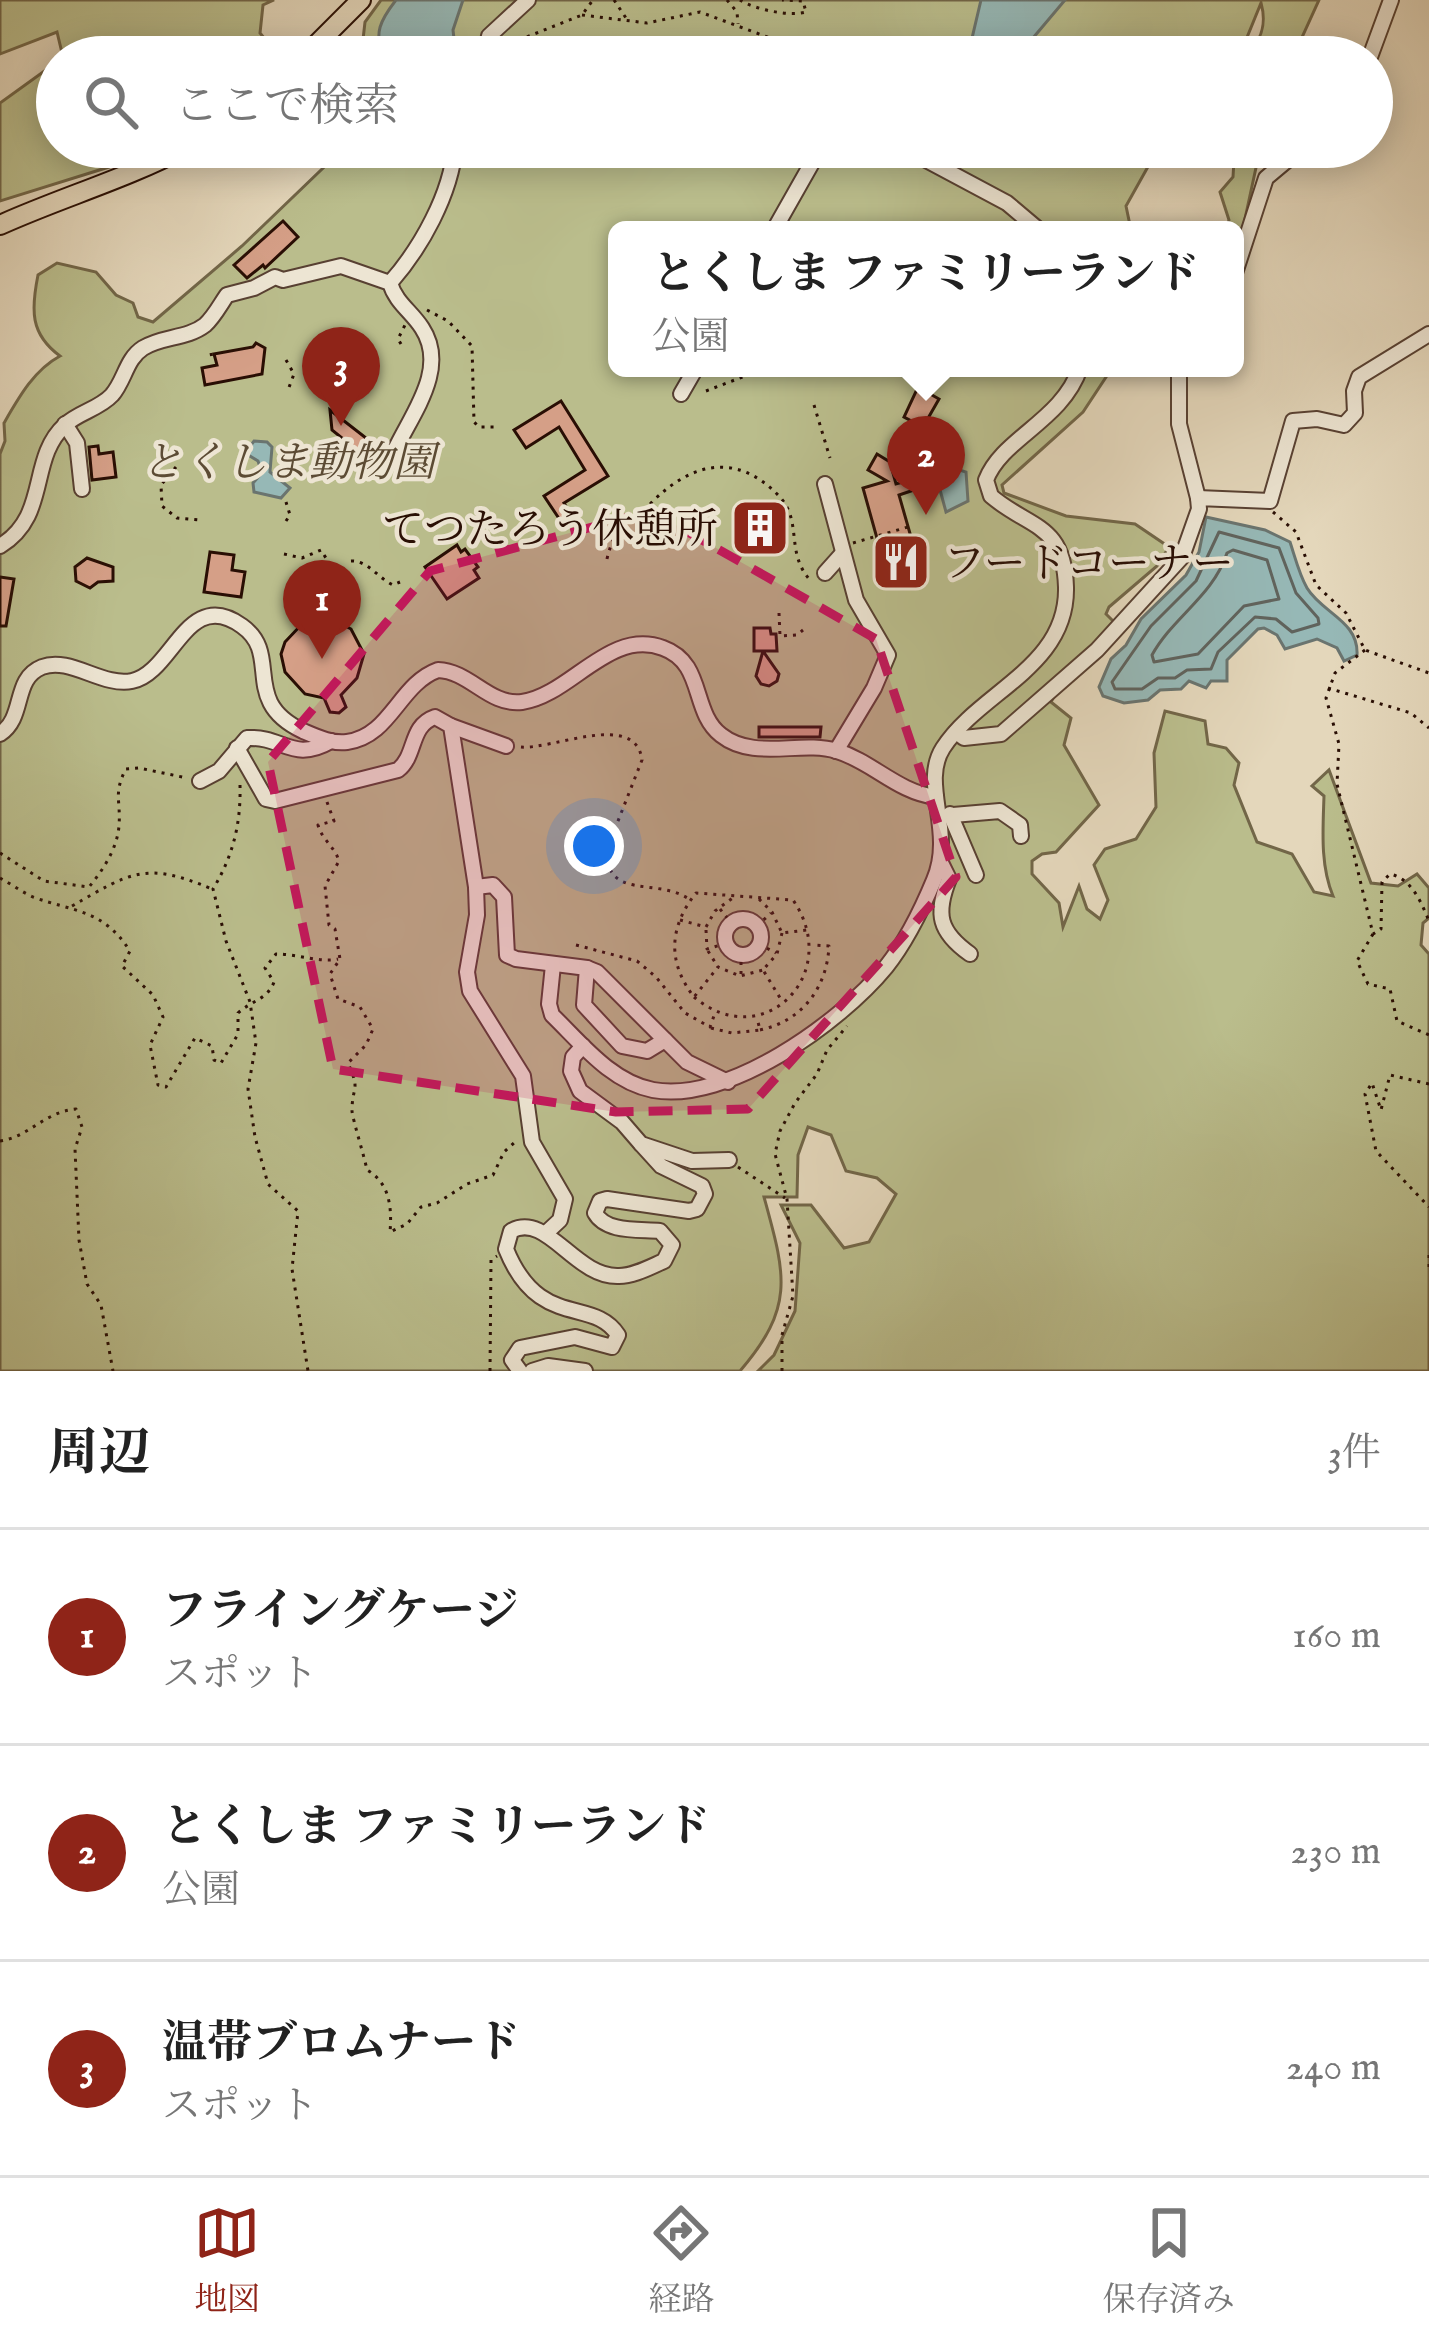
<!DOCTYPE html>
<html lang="ja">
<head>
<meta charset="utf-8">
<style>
	body { margin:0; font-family:"IM FELL English","Noto Serif JP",serif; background:#f6f6f6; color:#222 }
	.you { position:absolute; left:594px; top:846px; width:42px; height:42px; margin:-30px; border:9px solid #fff; border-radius:50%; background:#1a73e8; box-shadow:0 0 0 18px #1a73e833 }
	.badge { display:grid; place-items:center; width:78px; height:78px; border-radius:50%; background:#8f2418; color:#fff; font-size:39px; font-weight:700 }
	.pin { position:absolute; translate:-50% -99px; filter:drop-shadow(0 3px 6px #0008) }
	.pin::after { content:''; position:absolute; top:63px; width:42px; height:36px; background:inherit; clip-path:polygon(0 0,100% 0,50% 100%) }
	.popup { position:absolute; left:608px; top:221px; width:636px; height:156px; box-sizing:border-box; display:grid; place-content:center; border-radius:18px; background:#fff; filter:drop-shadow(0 3px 9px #0005); font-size:39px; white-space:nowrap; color:#767676 }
	.popup b { font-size:45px; color:#222 }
	.popup::after { content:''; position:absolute; left:50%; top:100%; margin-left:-24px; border:24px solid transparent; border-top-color:#fff }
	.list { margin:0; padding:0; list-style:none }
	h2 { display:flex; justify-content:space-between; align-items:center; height:156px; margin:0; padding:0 48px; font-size:51px }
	h2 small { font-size:39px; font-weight:400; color:#767676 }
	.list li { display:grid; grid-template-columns:78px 1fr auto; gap:36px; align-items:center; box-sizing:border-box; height:216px; padding:0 48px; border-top:3px solid #e0e0e0 }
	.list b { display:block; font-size:45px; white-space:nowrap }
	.list p { margin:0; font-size:39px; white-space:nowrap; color:#767676 }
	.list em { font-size:39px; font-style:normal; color:#767676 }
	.icon { flex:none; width:66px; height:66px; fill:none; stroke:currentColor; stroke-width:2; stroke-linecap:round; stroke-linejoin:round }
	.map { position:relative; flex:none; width:1429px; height:1371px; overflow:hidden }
	.search { position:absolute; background:#fff; box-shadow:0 6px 30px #0003; left:36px; right:36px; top:36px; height:132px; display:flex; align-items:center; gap:30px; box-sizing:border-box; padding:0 42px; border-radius:66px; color:#767676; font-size:45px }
	.sheet { height:804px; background:#fff }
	nav { display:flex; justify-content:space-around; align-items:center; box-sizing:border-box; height:168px; border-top:3px solid #e0e0e0; background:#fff; font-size:33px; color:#767676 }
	nav a { display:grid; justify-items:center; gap:6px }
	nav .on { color:#8f2418 }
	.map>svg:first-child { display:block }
	.green { fill:#babd8c; stroke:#726648; stroke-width:3 }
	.water { fill:#96b8b6; stroke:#6a746f; stroke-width:3 }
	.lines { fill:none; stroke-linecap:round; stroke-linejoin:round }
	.shore { stroke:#60635d; stroke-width:3 }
	.building { fill:#d59f87; stroke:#290e04; stroke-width:3 }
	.minor-casing { stroke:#584032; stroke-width:18 }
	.major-casing { stroke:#290e04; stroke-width:22 }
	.path { stroke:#290e04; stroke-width:3; stroke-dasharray:3 6; stroke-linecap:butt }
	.minor { stroke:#ede5d3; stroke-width:14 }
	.major { stroke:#e4d7bb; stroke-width:18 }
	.marked { fill:#c2185b; fill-opacity:0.2; stroke:#c2185b; stroke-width:9; stroke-dasharray:24 15; stroke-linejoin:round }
	.labels { text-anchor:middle; stroke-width:9; stroke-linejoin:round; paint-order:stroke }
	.park-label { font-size:42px; font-style:italic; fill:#5c4b34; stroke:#ede5d3 }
	.poi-label { font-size:42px; fill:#290e04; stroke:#ede5d3; text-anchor:end }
</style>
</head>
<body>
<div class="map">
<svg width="1429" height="1371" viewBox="0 0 1429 1371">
	<rect width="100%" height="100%" fill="#e4d7bb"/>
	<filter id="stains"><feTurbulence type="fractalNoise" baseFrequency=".00167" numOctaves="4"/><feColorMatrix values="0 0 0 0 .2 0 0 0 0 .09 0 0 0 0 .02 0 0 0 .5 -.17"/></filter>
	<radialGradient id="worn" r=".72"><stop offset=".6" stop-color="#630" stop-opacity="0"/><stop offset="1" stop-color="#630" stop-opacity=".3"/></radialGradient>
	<g class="green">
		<polygon points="0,0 274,0 263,5 260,33 273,49 271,57 63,57 57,32 0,54"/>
		<path d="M381,0H1319L1293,57H1244C1261,43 1267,24 1261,3L1239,57H361L365,22Z"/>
		<polygon points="57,62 57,147 148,147 109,167 0,201 0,103"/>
		<path d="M345,147H1159L1126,206L1131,230H617V368H1112L1083,412L1002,485L1004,493L1066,516L1135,524L1169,547L1157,566L1109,607L1106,614L1122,630L1059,687L1051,702L1071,718L1064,745L1099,805L1056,852L1042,854L1032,861V874L1059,903L1063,927L1079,886L1087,909L1100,919L1108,900L1094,865L1105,849L1136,839L1156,807L1154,753L1165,711L1205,721L1208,744L1226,748L1239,763L1234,785L1257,842L1292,854L1314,892L1333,896C1320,865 1323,829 1324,796L1312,786L1329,770L1371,883L1398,886L1417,874L1429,888V918L1423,923L1421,945L1429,954V1371H758L774,1355L795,1311L800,1243L781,1205H811L844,1248L869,1242L896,1194L877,1178L846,1171L831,1135L808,1127L798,1155L797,1197H764C785,1274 796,1306 740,1371H0V454L5,441L4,423C19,397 34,370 60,356C30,334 31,310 38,275L57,263L96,272L116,295L133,303L138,317L153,322L242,246Z"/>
		<polygon points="1218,147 1254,147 1257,163 1235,265 1235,230 1226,230 1229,220 1220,192 1233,177 1234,160"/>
	</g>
	<g class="water">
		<path d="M396,0H463L453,30L456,57H386C371,35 382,18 396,0Z"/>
		<polygon points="981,0 1065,0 1017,57 981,57 969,51"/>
		<polygon points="254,441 267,442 272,447 270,472 290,488 281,498 254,492 253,483 262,473 258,461 245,453"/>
		<polygon points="941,464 966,472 968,501 946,512 939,486"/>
		<path d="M1206,517L1265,530L1290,542C1295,557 1299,574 1307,588C1322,613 1359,621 1357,655L1344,661L1337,648L1317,639L1285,649L1277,635L1264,628L1258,629L1227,660V681H1211L1206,688L1189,681L1181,689L1160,690L1148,700L1124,703L1103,696L1099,687L1111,659L1126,645L1141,619L1186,575L1199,552Z"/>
	</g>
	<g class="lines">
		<g class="shore">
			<polygon points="1219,532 1279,548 1296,593 1318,618 1319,624 1292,632 1276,619 1255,617 1218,652 1211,669 1187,670 1175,678 1158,678 1142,689 1115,689 1112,682 1151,626 1196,581"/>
			<path d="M1233,550L1267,560L1279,599L1244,606L1198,654L1154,662L1152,655C1173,617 1213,596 1227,553Z"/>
		</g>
	</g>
	<g class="building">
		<polygon points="283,221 298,237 265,268 263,265 247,278 234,265"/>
		<polygon points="256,343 265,348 262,374 205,385 202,368 217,365 214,354 253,347"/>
		<polygon points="918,387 939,399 923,427 904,417"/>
		<polygon points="561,401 608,476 564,503 570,513 560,520 544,496 585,470 559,427 526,448 514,430"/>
		<polygon points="330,410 366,438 366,448 358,451 332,430"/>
		<polygon points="98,446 99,454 113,452 116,477 92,480 89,447"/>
		<polygon points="877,454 890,462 896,484 914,479 917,489 899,495 913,544 897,536 891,546 919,566 922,576 890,585 863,488 887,481 868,470"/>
		<polygon points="768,509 779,539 751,548 741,518"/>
		<polygon points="457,545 461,552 465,549 478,567 474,570 479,578 447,599 425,567"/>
		<polygon points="210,552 234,555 232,570 245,572 241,597 204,592"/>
		<polygon points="87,558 113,567 113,581 98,582 90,588 76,581 75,567"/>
		<polygon points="0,577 14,579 6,626 0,626"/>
		<polygon points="304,604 311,605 315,617 329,617 351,629 364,654 357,678 341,695 346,707 339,713 330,712 324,698 305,694 285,672 281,654 285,642 303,623 298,609"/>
		<polygon points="754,628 770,628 771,634 776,634 777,651 763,651 779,674 777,681 769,686 761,684 756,676 763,651 754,651"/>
		<polygon points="759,727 821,727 820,737 759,737"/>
	</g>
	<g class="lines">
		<defs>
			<g id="minor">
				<polyline points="327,36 346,57"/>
				<polyline points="484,57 489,36 528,0"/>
				<polyline points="551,57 572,48"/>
				<polyline points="631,57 677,47 737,57"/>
				<polyline points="1370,57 1391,0"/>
				<polyline points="902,147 1007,203 1039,230"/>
				<polyline points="774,230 821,147"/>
				<polyline points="1235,273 1266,178 1303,147"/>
				<path d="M390,283C421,248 451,194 455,147"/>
				<polyline points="1179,368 1179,424 1198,498"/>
				<polyline points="681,394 696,368"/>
				<polyline points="65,424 77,443 82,489"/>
				<polyline points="825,484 856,600 888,655 874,688 836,751"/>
				<path d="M0,546C50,516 28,459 65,425C79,412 99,409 112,395C125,380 126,359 143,348C162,336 187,339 205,325C214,317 220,305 227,295L254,288L275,277L283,280L341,266L390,283C396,303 411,311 422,328C449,369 411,415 395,450L389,453"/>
				<polyline points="825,573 842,554"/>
				<polyline points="451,726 506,746"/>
				<polyline points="956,732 964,738 1001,734 1097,650 1182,557 1199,509 1198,498 1270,501 1293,421 1317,419 1344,425 1355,413 1354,391 1359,377 1429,334"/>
				<path d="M0,734C26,717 12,679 42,667C70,656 102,687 132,681C173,673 187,586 242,626C283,655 239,701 303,731C317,737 332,744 347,742C391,736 399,684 438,670C470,671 489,706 522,702C571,695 609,628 663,648C705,663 691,712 721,735C754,761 800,740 837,751C873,762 897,792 936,797"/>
				<path d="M237,748L266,799L275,801L398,770C417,755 409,726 435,717L451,726L476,887L477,915L467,972L470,991L523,1076L532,1142L565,1199L560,1220L546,1233"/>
				<path d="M200,781L219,771L247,738C283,736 293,763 331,741"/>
				<polyline points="950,814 976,875"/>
				<polyline points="953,815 1000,811 1020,825 1021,836"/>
				<path d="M940,861L949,879C935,914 939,932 970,954"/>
				<polyline points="476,887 493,885 504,897 507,955 516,959 587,968 584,1005 622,1046 647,1051 665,1040"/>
				<circle cx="743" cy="937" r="18"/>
				<path d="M553,965L549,1004L552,1015C581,1043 611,1082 653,1090C727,1104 840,1023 886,967C905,943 922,909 934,880C955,831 920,784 943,748C980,691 1068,667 1066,587C1064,523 1030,529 991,496L986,480C1002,438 1062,421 1080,368"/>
				<polyline points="587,968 597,972 687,1062 728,1082"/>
				<polyline points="583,1046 573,1057 571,1071 580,1091 622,1122 641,1144 692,1161 729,1160"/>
				<path d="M520,1371L512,1360L520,1348L575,1337L612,1347L618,1335C593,1296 539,1331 506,1249L511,1231C547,1211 575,1278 619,1276C634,1276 650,1267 664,1261L672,1245L660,1231C639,1229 606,1233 595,1213L600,1201L607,1199L689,1211L697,1209L705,1194L702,1186L661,1166L641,1144"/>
				<polyline points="532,1371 548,1366 585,1371"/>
			</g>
			<g id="major">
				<polyline points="304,57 361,0"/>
				<path d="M0,225C62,197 126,179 186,147"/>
			</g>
		</defs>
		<use href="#minor" class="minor-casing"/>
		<use href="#major" class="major-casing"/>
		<g class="path">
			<polyline points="614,0 626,18"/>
			<polyline points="727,0 737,12 738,24"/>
			<path d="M740,0C753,9 790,17 806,12L803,1L782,0"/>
			<polyline points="582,15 647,23 700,12 797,48 803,57"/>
			<polyline points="512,57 519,40 582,15 593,0"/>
			<polyline points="427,310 448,321 472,346 474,422 479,427 498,427"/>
			<polyline points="401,344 398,339 405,325"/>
			<polyline points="211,353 212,358"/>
			<polyline points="286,360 294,374 288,390"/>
			<polyline points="706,391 758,371"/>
			<polyline points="814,405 830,458"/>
			<polyline points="176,467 161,485 162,506 177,518 199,520"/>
			<polyline points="1273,512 1296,532 1316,585 1346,613 1365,650 1429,673"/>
			<polyline points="286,521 290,515 286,502"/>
			<polyline points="853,543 908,527"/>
			<polyline points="284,554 302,558 321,550 329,563"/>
			<path d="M607,559C615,524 628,526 651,503C690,464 735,450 779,496C803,521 785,552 810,580"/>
			<path d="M351,561C367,560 378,578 393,585L400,582"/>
			<polyline points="779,613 780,636 797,635 803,630"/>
			<path d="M1365,650L1335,673L1326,698L1339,744L1337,784L1373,934L1381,929L1382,882L1390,874C1412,879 1421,902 1429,921"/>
			<polyline points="1328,688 1411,713 1429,728"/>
			<path d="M521,747C552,750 636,710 642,760L607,849C605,901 656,877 689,899"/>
			<path d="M240,785C241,824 233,856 213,889L226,941L250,1002L256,1043L248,1089L255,1137L268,1184L298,1211L292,1269L308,1371"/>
			<path d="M327,802L334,821L318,825C322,840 335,847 339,861L325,886L329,925L335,929L340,959L330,974L338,999L360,1007L373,1029L366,1045L348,1063C361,1092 352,1085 352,1111C353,1121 364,1155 367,1170C390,1183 392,1208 390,1232L407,1224L421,1207L437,1203L467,1184L493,1175L504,1152L516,1141"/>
			<path d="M0,853L44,881L89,887C103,870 117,849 119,826C121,801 113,793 126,769L139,768L187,778"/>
			<path d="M0,878C11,884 22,892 33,897C74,912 103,909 130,951L122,966L153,995L163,1017L150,1045L158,1085L166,1087L195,1038L212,1046L214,1060L221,1063L238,1034V1013C251,1001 268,999 274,982L265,968L276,954C297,954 321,963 338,959"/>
			<polyline points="759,899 772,912 782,933 807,930"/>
			<path d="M72,906C131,872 146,861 212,889"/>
			<polyline points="720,909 732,924"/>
			<polyline points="680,920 706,927 715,911 734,897"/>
			<polyline points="757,926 771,913"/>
			<polyline points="706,930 707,949 727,943"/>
			<polyline points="782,933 777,954 763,970 782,1001"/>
			<polyline points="1373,934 1357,961 1368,984 1390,989 1397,1021 1429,1035"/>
			<polyline points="759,944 776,953"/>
			<polyline points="576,945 637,961 656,977 685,1013 710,1027 715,1013"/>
			<polyline points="708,951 718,967"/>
			<polyline points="741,974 741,955"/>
			<path d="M694,997C763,1055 844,974 793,900L696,893C669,927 667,962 694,997L718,967L740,976L763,970"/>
			<polyline points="711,1028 732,1033 760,1030 757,1018"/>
			<path d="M760,1030C802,1021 827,988 829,946L813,945"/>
			<polyline points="1429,1084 1390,1075 1381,1110 1372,1083 1365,1094 1376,1151 1429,1207"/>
			<path d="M0,1141C29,1137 44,1112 76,1109L82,1127L75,1149L79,1240L87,1284L101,1305L113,1371"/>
			<polyline points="738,1167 785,1198"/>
			<polyline points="1429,1255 1429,1269"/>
			<polyline points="490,1371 491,1260 497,1256"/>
			<polyline points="782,1371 782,1335 793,1296 787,1199 775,1154 780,1131 795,1103 817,1074 827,1050 847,1026"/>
		</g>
		<use href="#minor" class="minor"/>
		<use href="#major" class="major"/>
	</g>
	<path class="marked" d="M651,511L876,639L956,877L748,1109L616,1112L333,1069L268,762L430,571Z"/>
	<defs>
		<symbol id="building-square" viewBox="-11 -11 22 22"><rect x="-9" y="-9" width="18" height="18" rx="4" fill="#8f2418" stroke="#ede5d3"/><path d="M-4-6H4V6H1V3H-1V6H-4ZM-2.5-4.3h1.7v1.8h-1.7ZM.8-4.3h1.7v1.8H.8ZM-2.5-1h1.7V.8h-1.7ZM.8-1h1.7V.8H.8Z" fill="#fff"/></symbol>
		<symbol id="restaurant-square" viewBox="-11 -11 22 22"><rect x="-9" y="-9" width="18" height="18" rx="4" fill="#8f2418" stroke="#ede5d3"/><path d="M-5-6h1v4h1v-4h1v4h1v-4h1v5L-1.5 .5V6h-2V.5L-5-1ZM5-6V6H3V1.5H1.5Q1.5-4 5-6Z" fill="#fff"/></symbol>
	</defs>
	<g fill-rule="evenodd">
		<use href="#building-square" x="727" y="495" width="66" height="66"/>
		<use href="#restaurant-square" x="868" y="529" width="66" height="66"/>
	</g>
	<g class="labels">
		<g class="park-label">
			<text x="288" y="476">とくしま動物園</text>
		</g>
		<g class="poi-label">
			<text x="718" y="543">てつたろう休憩所</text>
			<text x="943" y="577" text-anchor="start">フードコーナー</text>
		</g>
	</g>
	<rect width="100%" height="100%" filter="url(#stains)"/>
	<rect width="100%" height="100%" fill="url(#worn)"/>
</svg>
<div class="you"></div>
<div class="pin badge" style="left:322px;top:659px">1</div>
<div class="pin badge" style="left:926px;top:515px">2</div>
<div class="popup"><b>とくしま ファミリーランド</b>公園</div>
<div class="pin badge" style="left:341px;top:426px">3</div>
<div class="search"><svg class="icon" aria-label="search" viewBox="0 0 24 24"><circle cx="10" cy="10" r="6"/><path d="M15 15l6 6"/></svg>ここで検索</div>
</div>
<section class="sheet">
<h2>周辺<small>3件</small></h2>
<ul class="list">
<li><span class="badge">1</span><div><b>フライングケージ</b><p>スポット</p></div><em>160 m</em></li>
<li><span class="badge">2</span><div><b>とくしま ファミリーランド</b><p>公園</p></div><em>230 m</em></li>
<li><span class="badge">3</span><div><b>温帯ブロムナード</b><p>スポット</p></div><em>240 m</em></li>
</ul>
</section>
<nav>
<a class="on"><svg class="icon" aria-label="map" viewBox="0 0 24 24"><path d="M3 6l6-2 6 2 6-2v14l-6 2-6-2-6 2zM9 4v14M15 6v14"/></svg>地図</a>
<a><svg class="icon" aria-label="directions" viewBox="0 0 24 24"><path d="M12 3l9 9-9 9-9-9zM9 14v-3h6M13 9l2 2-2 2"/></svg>経路</a>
<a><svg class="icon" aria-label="saved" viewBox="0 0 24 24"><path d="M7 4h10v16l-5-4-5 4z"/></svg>保存済み</a>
</nav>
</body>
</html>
